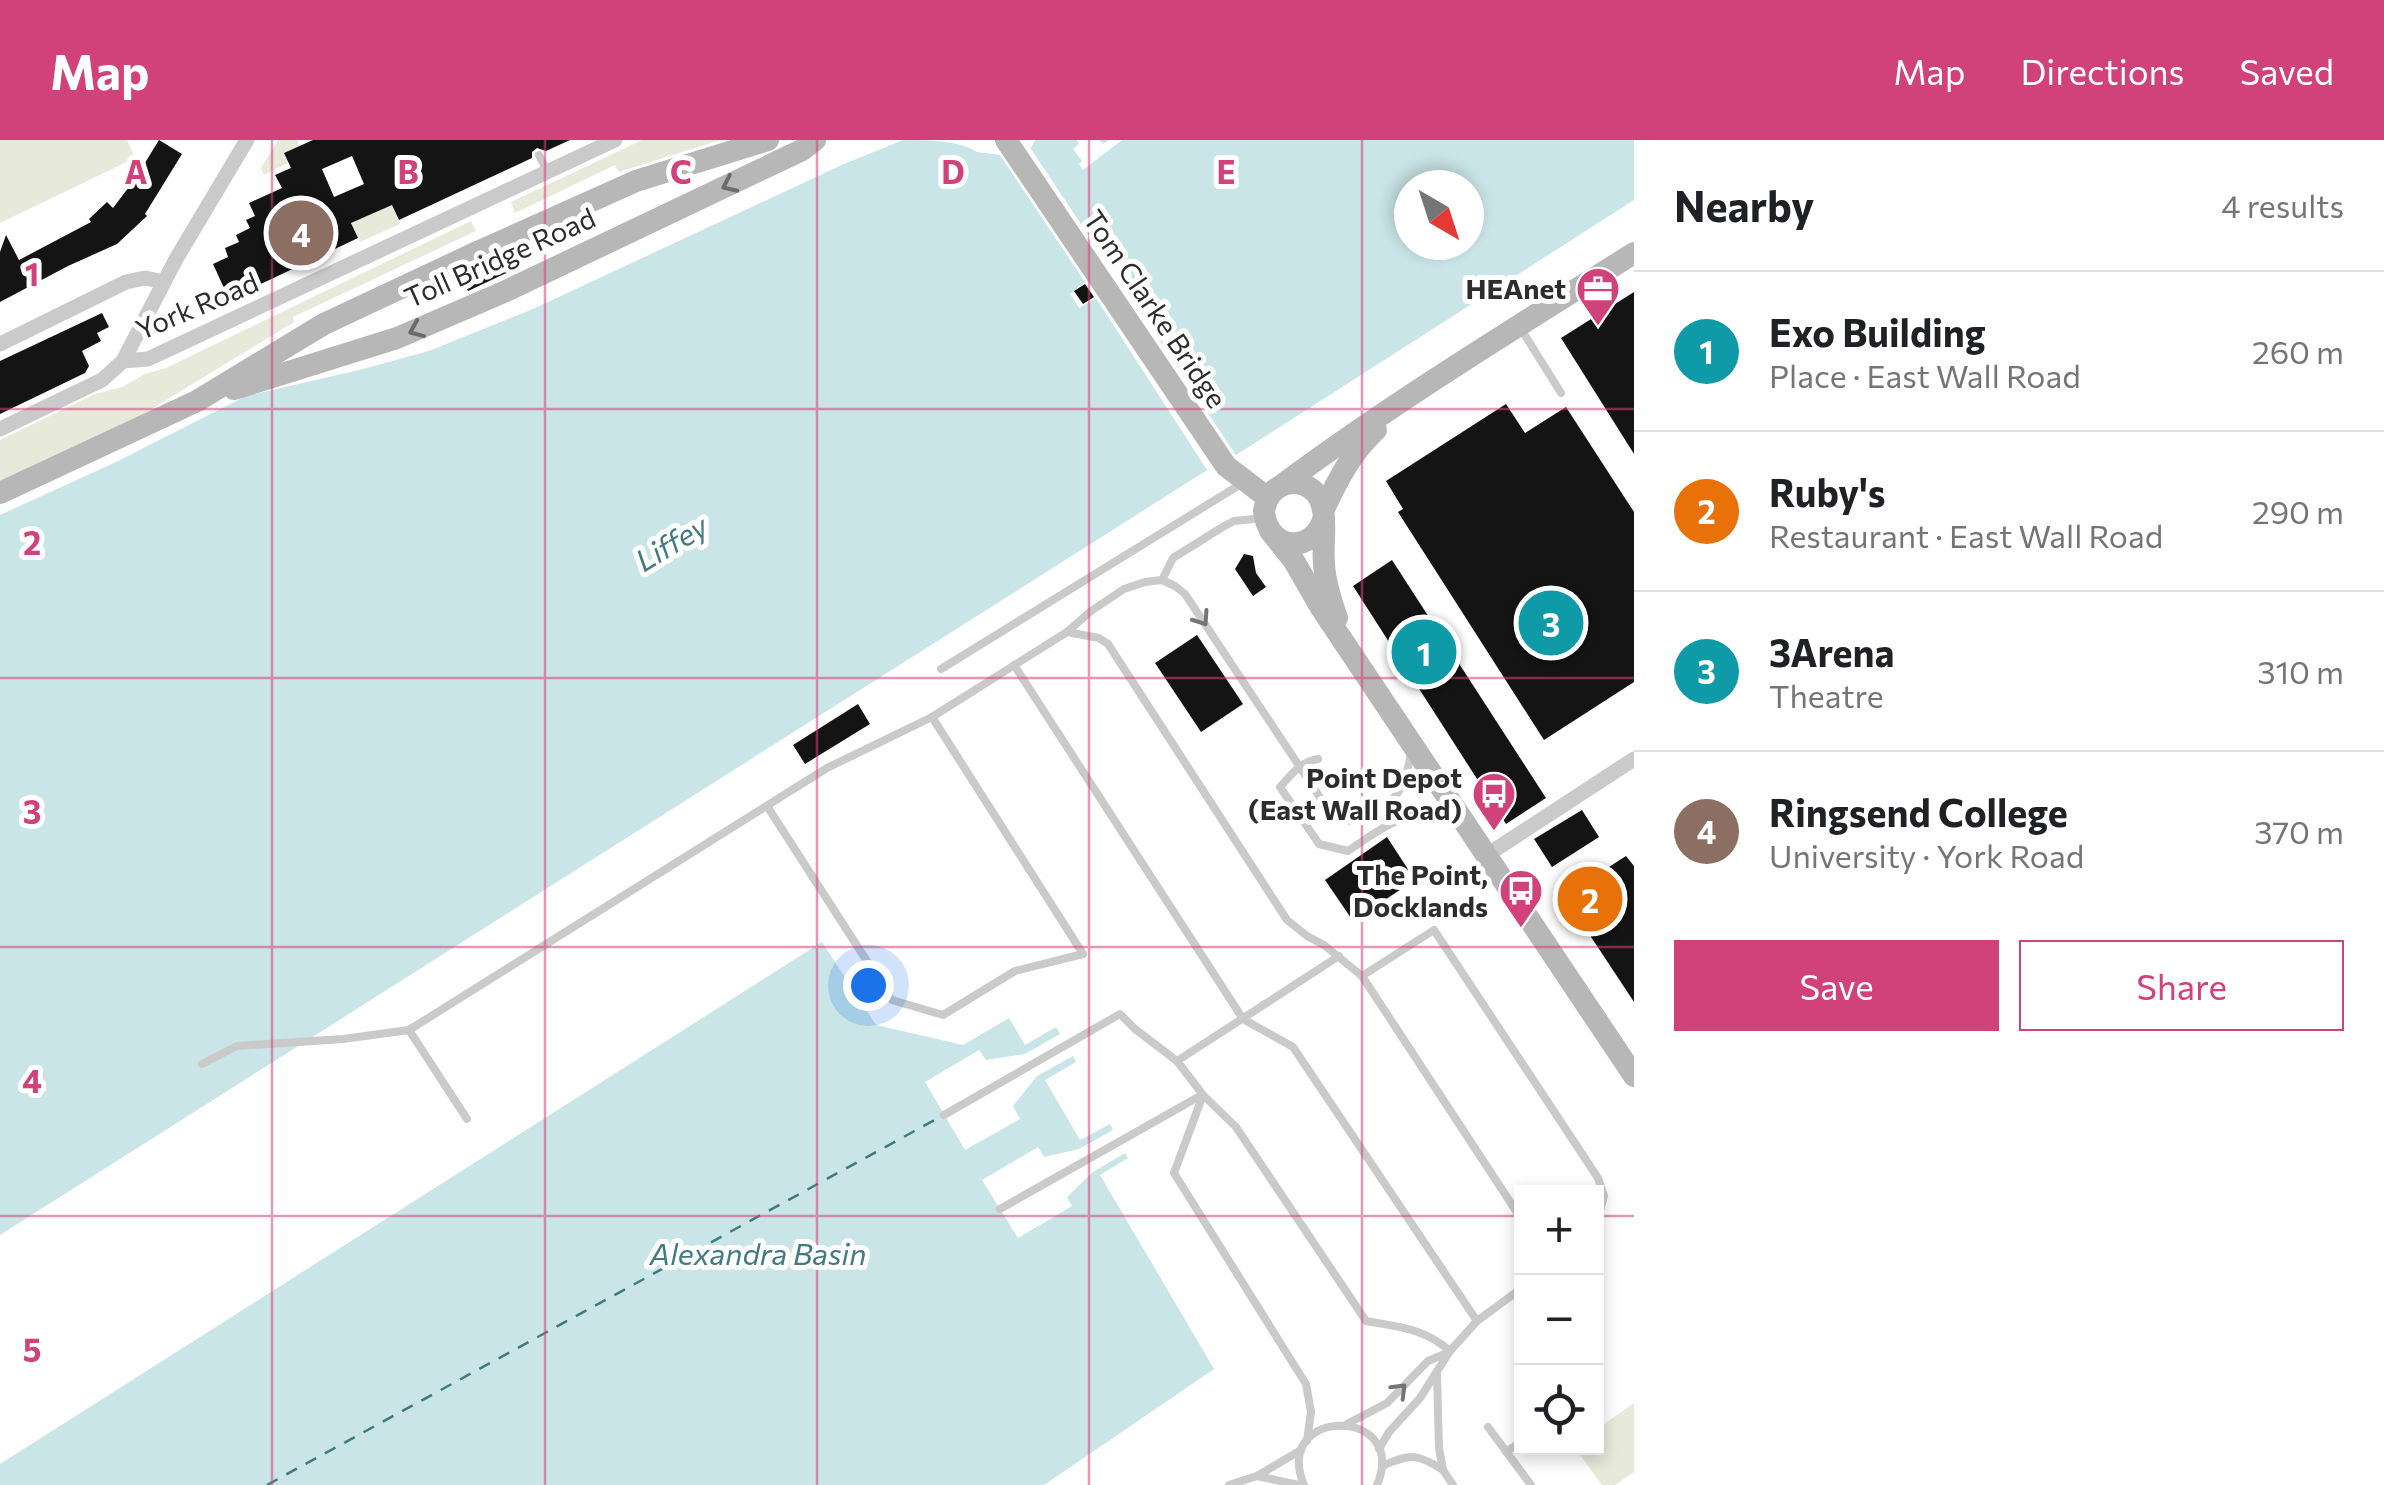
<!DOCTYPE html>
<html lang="en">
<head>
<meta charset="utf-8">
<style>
	body { margin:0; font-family:Commissioner,sans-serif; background:#f2f2f2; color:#202124 }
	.controls { position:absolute; right:30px; bottom:30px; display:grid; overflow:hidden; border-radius:0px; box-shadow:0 5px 15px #0003 }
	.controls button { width:90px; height:90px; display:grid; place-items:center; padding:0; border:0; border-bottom:2px solid #e0e0e0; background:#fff; color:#202124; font:50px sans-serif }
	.compass { position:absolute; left:1394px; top:30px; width:90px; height:90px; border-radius:50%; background:#fff; box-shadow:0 5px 15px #0003; rotate:141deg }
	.you { position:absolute; left:868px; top:845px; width:35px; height:35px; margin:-25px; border:8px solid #fff; border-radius:50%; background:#1a73e8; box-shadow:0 0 0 15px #1a73e833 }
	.badge { display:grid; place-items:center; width:65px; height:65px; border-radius:50%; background:#d1427a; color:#fff; font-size:32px; font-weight:700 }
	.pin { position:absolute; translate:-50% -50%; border:5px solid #fff; box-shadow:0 2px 10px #0006 }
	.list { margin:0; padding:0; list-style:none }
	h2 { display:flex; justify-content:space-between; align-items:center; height:130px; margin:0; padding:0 40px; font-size:42px }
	h2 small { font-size:32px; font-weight:400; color:#757577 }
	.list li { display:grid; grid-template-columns:65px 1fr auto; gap:30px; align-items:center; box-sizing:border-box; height:160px; padding:0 40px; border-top:2px solid #e0e0e0 }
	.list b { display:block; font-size:38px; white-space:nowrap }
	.list p { margin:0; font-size:32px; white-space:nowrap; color:#757577 }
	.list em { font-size:32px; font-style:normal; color:#757577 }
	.actions { display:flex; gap:20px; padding:30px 40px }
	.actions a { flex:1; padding:22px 0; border:2px solid #d1427a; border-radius:0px; text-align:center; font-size:35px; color:#d1427a }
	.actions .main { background:#d1427a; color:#fff }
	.icon { flex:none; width:55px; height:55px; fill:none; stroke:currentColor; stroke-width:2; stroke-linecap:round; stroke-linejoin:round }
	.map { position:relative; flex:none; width:1634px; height:1345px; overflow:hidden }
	header { display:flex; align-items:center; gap:60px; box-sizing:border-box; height:140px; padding:0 50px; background:#d1427a; color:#fff }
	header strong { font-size:48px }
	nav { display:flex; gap:55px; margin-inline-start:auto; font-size:35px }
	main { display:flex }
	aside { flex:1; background:#fff }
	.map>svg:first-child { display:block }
	.green { fill:#e7e9db }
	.water { fill:#c9e5e7; fill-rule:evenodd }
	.pier { fill:#fff }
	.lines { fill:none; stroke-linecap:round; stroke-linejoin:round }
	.ferry { stroke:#417b7f; stroke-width:2.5; stroke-dasharray:12 10; stroke-linecap:butt }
	.building { fill:#141414; fill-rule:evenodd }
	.lane { stroke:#cacaca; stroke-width:8 }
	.street { stroke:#cacaca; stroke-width:15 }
	.secondary { stroke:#b7b7b7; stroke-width:22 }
	.oneway { stroke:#6b6b6b }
	.oneway2 { stroke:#747474 }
	.grid { fill:none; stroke:#d1427a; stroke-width:2.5; stroke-opacity:0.55 }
	.labels { text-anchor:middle; stroke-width:10; stroke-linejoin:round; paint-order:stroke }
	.street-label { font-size:28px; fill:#2d2d2d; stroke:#fff }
	.poi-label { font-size:28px; font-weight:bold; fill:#2d2d2d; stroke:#fff; text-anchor:end }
	.water-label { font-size:30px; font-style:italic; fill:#417b7f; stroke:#fff }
	.grid-label { font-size:32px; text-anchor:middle; font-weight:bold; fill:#d1427a; stroke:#fff; stroke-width:10; stroke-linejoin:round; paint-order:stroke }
</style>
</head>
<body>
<header>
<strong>Map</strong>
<nav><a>Map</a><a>Directions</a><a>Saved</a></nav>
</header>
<main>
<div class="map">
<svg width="1634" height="1345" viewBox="0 0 1634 1345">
	<rect width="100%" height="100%" fill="#fff"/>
	<g class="green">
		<polygon points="0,0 127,0 135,18 0,83"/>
		<polygon points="278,0 297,0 300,6 284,13 288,23 264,35 261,28"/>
		<polygon points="642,0 720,0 619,32 615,25 515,73 511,62"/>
		<polygon points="392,65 400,84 360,102 351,83"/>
		<polygon points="471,81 476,91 293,177 294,182 132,281 0,345 0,300 95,254 122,247 145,234 166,228"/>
		<polygon points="1634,1263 1634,1332 1615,1345 1602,1345 1575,1308 1596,1308 1597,1289"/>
	</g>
	<g class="water">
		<path d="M903,0C927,0 959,0 977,12L1000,15L1021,0H1025L1031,8L1035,0H1634V60L1236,315L1234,313L0,1095V375L116,322L246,256L359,230L429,211L533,169L844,24ZM1409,45H1469V105H1409Z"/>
		<polygon points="822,802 876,885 963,905 1009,878 1025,905 1056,887 1060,894 1025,914 986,920 979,910 925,942 965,1010 1020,979 1013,966 1037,936 1073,916 1076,922 1045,940 1080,1000 1110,984 1113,990 1079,1009 1044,1017 1038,1007 982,1040 1018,1098 1072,1066 1067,1057 1093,1032 1125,1013 1128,1018 1100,1035 1214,1229 1044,1345 0,1345 0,1324"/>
	</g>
	<g class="pier">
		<polygon points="1021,0 1025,0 1107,123 1123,122 1131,131 1132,142 1126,151 1234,312 1207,330 1096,158 1079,168 1070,154 1085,142 1000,15"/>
		<polygon points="1077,0 1099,0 1103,4 1109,0 1122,0 1083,30 1079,24 1082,21 1073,9 1079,4"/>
	</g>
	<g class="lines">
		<polyline class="ferry" points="267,1345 942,976"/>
	</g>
	<g class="building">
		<polygon points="159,0 182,14 145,74 147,76 117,104 68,126 0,162 0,112 6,95 19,120 91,82 89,79 107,62 113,68 135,39"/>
		<path d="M313,0H570L546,11L537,8L532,12V18L399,80L392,65L351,83L358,98L229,159L213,124L228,117L225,108L239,102L236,95L250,88L246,80L255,76L249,63L282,48L275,35L291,28L284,13ZM352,16L364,44L334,57L322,29Z"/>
		<polygon points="511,116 517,128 468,151 462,141 470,137 468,133"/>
		<polygon points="1085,144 1094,157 1083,164 1074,151"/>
		<polygon points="1634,152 1634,314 1561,198"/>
		<polygon points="102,173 109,187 97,193 101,201 82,211 89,226 85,233 0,274 0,221"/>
		<polygon points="1506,264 1525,293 1566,267 1634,372 1634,542 1544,600 1398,372 1403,369 1386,341"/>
		<polygon points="1244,414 1253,416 1256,433 1266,447 1253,456 1235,429"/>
		<polygon points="1392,420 1546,658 1506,684 1353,446"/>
		<polygon points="1197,495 1243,564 1201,592 1155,523"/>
		<polygon points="858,564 870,584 805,624 793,605"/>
		<polygon points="1582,670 1599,697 1552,727 1534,699"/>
		<polygon points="1387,697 1415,740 1353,781 1325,740"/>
		<polygon points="1626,716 1634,726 1634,862 1564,756"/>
	</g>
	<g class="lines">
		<g class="lane">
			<polyline points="539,15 547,31"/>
			<polyline points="1521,189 1561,253"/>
			<polyline points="1162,440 1173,418 1221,388 1234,381 1264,378"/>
			<polyline points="1067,492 1099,498 1108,504 1287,780 1307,796 1324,805 1362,836"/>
			<polyline points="1014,525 1243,879 1293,907 1477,1181"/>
			<polyline points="941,529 1241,344"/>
			<path d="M1318,619C1300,622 1292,634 1280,647L1319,704L1348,711C1389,683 1403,672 1454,672"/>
			<polyline points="767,666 892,860 943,875 1015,831 1083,814 932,577"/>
			<polyline points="409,890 467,979"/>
			<polyline points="1177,921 1339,816"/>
			<path d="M202,924L237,906L343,899L409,890L827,628L932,577L1067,492L1091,471L1124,449L1145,442L1162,440L1175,446L1185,454L1325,665L1341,680C1364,684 1392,667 1402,645C1407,635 1409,624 1411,613"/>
			<polyline points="1203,955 1174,1033 1306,1244 1311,1272 1307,1301"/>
			<path d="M944,975L1120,874L1135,889L1177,921L1203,955L1236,987L1366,1181C1399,1187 1424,1188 1450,1211"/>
			<polyline points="1000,1069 1200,956"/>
			<polyline points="1522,1080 1362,836 1434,790 1598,1038 1604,1056 1596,1085"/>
			<polyline points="1347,1284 1387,1263 1428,1221 1447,1213"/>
			<polyline points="1488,1287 1531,1345"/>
			<polyline points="1379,1309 1389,1292 1420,1258 1450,1211 1477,1181 1522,1148"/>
			<polyline points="1506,1312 1522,1301"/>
			<path d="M1382,1326C1410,1314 1417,1313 1443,1330L1439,1308L1437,1235"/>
			<polyline points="1443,1330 1453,1345"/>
			<polyline points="1257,1336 1299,1345"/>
			<polyline points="1229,1345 1257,1336 1301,1310"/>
			<path d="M1304,1345C1271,1266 1410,1266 1377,1345"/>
		</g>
		<g class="street">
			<polyline points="0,204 126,142 145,138 164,142"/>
			<polyline points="123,221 148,219 615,0"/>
			<polyline points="0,289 102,240 123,221 176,119 247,0"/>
			<polyline points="1487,715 1634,619"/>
		</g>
		<g class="secondary">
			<polyline points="1006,0 1226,326 1268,358"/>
			<polyline points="234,249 397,198 506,151 802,10 815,0"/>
			<path d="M1278,348C1392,263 1514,189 1634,113"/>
			<polyline points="0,353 197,261 324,184 473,114 636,41 768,0"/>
			<path d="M1324,369C1338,339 1352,312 1376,290"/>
			<path d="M1324,377C1313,416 1267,410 1264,371C1266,360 1270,351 1281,346C1288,343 1297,342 1304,345C1334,356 1321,399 1324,424C1325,442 1331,461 1337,478"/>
			<polyline points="1270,391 1294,421 1321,468 1634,936"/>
		</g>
	</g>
	<defs><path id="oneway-chevron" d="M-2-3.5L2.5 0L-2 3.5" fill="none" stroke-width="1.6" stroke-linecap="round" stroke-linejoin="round" transform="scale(2.5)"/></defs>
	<g class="oneway">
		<use href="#oneway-chevron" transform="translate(729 45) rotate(155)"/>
		<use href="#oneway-chevron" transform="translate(416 190) rotate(157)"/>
	</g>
	<g class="oneway2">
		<use href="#oneway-chevron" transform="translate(1202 479) rotate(56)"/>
		<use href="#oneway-chevron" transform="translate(1400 1250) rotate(-45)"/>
	</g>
	<path class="grid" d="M272,0V1345M545,0V1345M817,0V1345M1089,0V1345M1362,0V1345M0,269H1634M0,538H1634M0,807H1634M0,1076H1522M1596,1076H1634"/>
	<defs>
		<symbol id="office-pin" viewBox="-11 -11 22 30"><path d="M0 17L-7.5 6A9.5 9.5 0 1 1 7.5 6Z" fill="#d1427a" stroke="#fff"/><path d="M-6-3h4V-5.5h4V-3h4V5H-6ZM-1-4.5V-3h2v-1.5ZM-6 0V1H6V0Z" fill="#fff"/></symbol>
		<symbol id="bus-pin" viewBox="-11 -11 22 30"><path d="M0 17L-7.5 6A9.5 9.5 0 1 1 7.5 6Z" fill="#d1427a" stroke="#fff"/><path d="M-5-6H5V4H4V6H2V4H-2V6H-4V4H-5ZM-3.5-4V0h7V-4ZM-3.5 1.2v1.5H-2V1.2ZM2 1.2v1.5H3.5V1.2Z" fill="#fff"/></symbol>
	</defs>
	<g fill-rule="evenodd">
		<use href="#office-pin" x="1573" y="124" width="50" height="68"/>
		<use href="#bus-pin" x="1469" y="629" width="50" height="68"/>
		<use href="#bus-pin" x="1496" y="726" width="50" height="68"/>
	</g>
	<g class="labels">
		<g class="street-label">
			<text transform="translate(500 118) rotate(-24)" y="10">Toll Bridge Road</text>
			<text transform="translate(197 166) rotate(-23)" y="10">York Road</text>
			<text transform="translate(1155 169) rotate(56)" y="10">Tom Clarke Bridge</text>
		</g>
		<g class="poi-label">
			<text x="1566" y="159">HEAnet</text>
			<text x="1462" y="648">Point Depot<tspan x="1462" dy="32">(East Wall Road)</tspan></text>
			<text x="1488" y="745">The Point,<tspan x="1488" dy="32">Docklands</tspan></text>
		</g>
		<g class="water-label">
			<text transform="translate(672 404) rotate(-31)" y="10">Liffey</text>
			<text x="758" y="1125">Alexandra Basin</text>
		</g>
	</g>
	<g class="grid-label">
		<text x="136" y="44">A</text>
		<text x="408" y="44">B</text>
		<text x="681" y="44">C</text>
		<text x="953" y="44">D</text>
		<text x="1226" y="44">E</text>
		<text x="32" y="146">1</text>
		<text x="32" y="415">2</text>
		<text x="32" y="684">3</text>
		<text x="32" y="953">4</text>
		<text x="32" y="1222">5</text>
	</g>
</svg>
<div class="controls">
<button>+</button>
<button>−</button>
<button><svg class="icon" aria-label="locate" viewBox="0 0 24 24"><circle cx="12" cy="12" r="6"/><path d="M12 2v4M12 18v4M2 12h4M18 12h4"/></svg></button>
</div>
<svg class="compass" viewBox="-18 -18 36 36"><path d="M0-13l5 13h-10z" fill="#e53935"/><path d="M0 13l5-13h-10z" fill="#757577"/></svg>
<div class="you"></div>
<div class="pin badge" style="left:1424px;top:512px;background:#0f9aa8">1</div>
<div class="pin badge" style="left:1590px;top:759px;background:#e8710a">2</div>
<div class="pin badge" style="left:1551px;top:483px;background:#0f9aa8">3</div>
<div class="pin badge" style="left:301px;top:93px;background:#8d6e63">4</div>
</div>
<aside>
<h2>Nearby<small>4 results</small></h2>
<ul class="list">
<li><span class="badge" style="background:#0f9aa8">1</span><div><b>Exo Building</b><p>Place · East Wall Road</p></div><em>260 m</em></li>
<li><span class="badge" style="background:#e8710a">2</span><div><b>Ruby's</b><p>Restaurant · East Wall Road</p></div><em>290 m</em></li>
<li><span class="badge" style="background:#0f9aa8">3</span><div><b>3Arena</b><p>Theatre</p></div><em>310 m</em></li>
<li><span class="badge" style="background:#8d6e63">4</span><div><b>Ringsend College</b><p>University · York Road</p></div><em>370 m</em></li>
</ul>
<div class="actions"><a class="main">Save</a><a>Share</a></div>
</aside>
</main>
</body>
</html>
